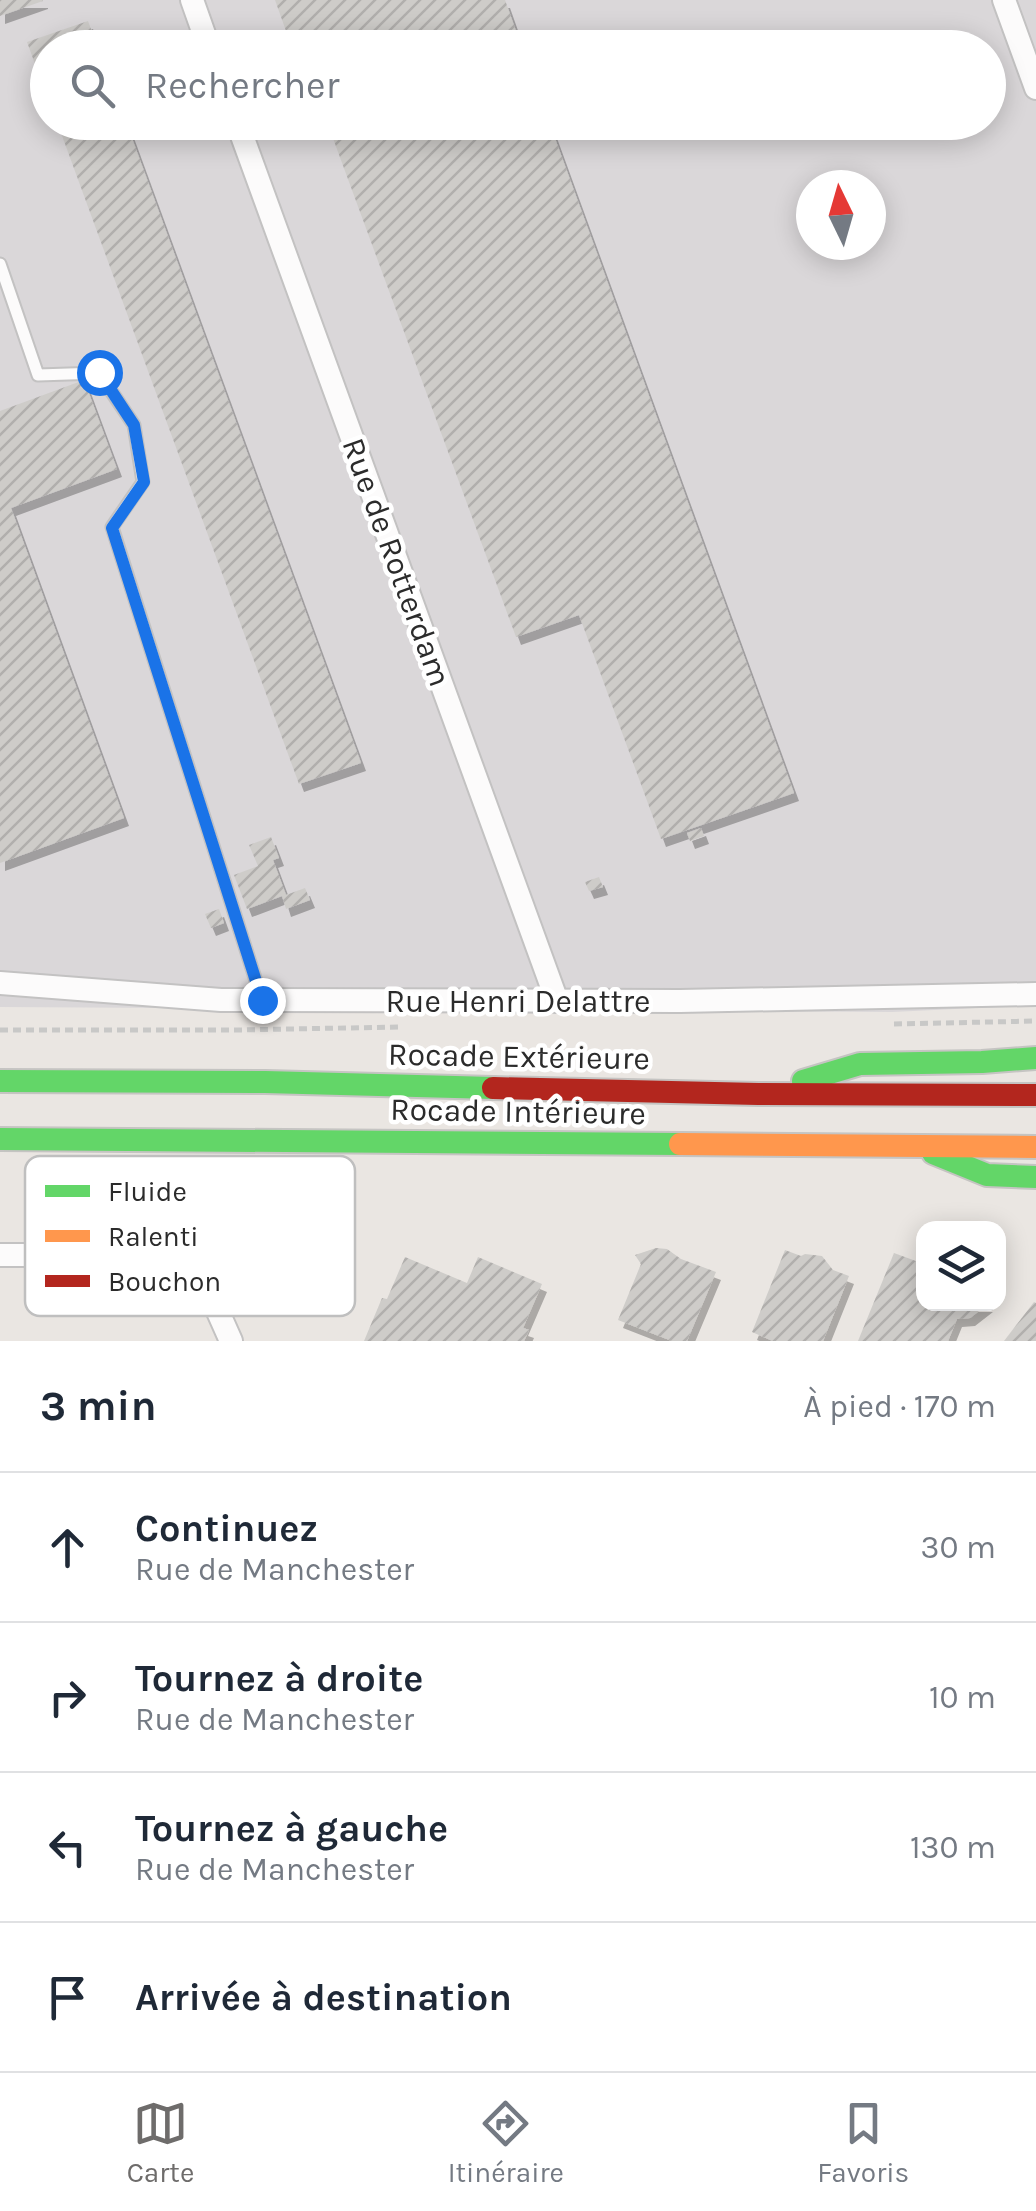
<!DOCTYPE html>
<html lang="fr">
<head>
<meta charset="utf-8">
<style>
	body { margin:0; font-family:Karla,sans-serif; background:#f6f6f7; color:#1f2937 }
	.controls { position:absolute; right:30px; bottom:30px; display:grid; overflow:hidden; border-radius:20px; box-shadow:0 5px 25px #0003 }
	.controls button { width:90px; height:90px; display:grid; place-items:center; padding:0; border:0; border-bottom:2px solid #e0e1e3; background:#fff; color:#1f2937; font:50px sans-serif }
	.compass { position:absolute; left:796px; top:170px; width:90px; height:90px; border-radius:50%; background:#fff; box-shadow:0 5px 25px #0003; rotate:355deg }
	.stop { position:absolute; width:30px; height:30px; margin:-22px; border:8px solid #1a73e8; border-radius:50%; background:#fff }
	.stop.end { background:#1a73e8; border-color:#fff; box-shadow:0 2px 10px #0008 }
	.list { margin:0; padding:0; list-style:none }
	h2 { display:flex; justify-content:space-between; align-items:center; height:130px; margin:0; padding:0 40px; font-size:42px }
	h2 small { font-size:32px; font-weight:400; color:#747a83 }
	.list li { display:grid; grid-template-columns:65px 1fr auto; gap:30px; align-items:center; box-sizing:border-box; height:150px; padding:0 40px; border-top:2px solid #e0e1e3 }
	.list b { display:block; font-size:38px; white-space:nowrap }
	.list p { margin:0; font-size:32px; white-space:nowrap; color:#747a83 }
	.list em { font-size:32px; font-style:normal; color:#747a83 }
	.icon { flex:none; width:55px; height:55px; fill:none; stroke:currentColor; stroke-width:2; stroke-linecap:round; stroke-linejoin:round }
	.map { position:relative; flex:none; width:1036px; height:1341px; overflow:hidden }
	.search { position:absolute; background:#fff; box-shadow:0 5px 25px #0003; left:30px; right:30px; top:30px; height:110px; display:flex; align-items:center; gap:25px; box-sizing:border-box; padding:0 35px; border-radius:55px; color:#747a83; font-size:38px }
	.sheet { height:730px; background:#fff }
	nav { display:flex; justify-content:space-around; align-items:center; box-sizing:border-box; height:140px; border-top:2px solid #e0e1e3; background:#fff; font-size:28px; color:#747a83 }
	nav a { display:grid; justify-items:center; gap:5px }
	nav .on { color:#6e6c6b }
	.map>svg:first-child { display:block }
	.industrial { fill:#dad7d9; fill-rule:evenodd }
	.building { fill:url(#building-hatch); filter:url(#shadow) }
	.lines { fill:none; stroke-linecap:round; stroke-linejoin:round }
	.lane-casing { stroke:#c3c2c2; stroke-width:15 }
	.street-casing { stroke:#c3c2c2; stroke-width:26 }
	.fast-casing { stroke:#c5c4c2; stroke-width:26 }
	.slow-casing { stroke:#c5c4c2; stroke-width:26 }
	.jam-casing { stroke:#c5c4c2; stroke-width:26 }
	.path { stroke:#c8c8c7; stroke-width:5; stroke-dasharray:8 5; stroke-linecap:butt }
	.lane { stroke:#fcfbfb; stroke-width:11 }
	.street { stroke:#fcfbfb; stroke-width:22 }
	.fast { stroke:#63d668; stroke-width:22 }
	.slow { stroke:#ff974d; stroke-width:22 }
	.jam { stroke:#b3261e; stroke-width:22 }
	.route { stroke:#1a73e8; stroke-width:12 }
	.labels { text-anchor:middle; stroke-width:9; stroke-linejoin:round; paint-order:stroke }
	.street-label { font-size:32px; fill:#2b2b2b; stroke:#fff }
	.key { fill:#fff; stroke:#bfbfbf; stroke-width:2.5 }
	.key-label { font-size:28px; fill:#2b2b2b }
</style>
</head>
<body>
<div class="map">
<svg width="1036" height="1341" viewBox="0 0 1036 1341">
	<defs>
		<pattern id="building-hatch" width="6" height="6" patternUnits="userSpaceOnUse" patternTransform="scale(2.5)"><rect width="6" height="6" fill="#ceccc9"/><path d="M-1 1l2-2M0 6l6-6M5 7l2-2" fill="none" stroke="#b1afad"/></pattern>
		<filter id="shadow"><feDropShadow dx="5" dy="8" stdDeviation="0" flood-color="#0004"/></filter>
	</defs>
	<rect width="100%" height="100%" fill="#eae6e2"/>
	<path class="industrial" d="M0,0H1036V1005L892,1012L0,1007ZM48,48H988V122H48ZM811,185H871V245H811Z"/>
	<g class="building">
		<polygon points="0,0 43,0 43,1 0,16"/>
		<polygon points="275,0 505,0 522,48 292,48"/>
		<polygon points="88,21 98,48 48,48 47,97 27,42"/>
		<polygon points="57,122 126,122 361,763 299,784"/>
		<polygon points="327,122 549,122 794,793 661,839 579,615 516,637"/>
		<polygon points="84,380 117,469 11,508 124,818 0,863 0,411"/>
		<polygon points="701,828 704,836 690,841 687,833"/>
		<polygon points="271,837 279,858 273,860 286,895 305,888 310,900 286,909 282,896 247,909 234,875 258,866 249,845"/>
		<polygon points="599,877 603,887 589,891 585,882"/>
		<polygon points="219,909 224,923 211,928 205,914"/>
		<polygon points="656,1248 667,1249 681,1259 716,1272 687,1341 672,1341 618,1320 641,1264 635,1255"/>
		<polygon points="785,1250 801,1256 805,1254 822,1256 833,1270 849,1276 823,1341 773,1341 752,1332"/>
		<polygon points="894,1253 924,1264 924,1304 988,1304 970,1318 957,1319 948,1341 858,1341"/>
		<polygon points="405,1257 467,1283 478,1257 542,1284 523,1328 529,1330 524,1341 364,1341 382,1298 387,1299"/>
		<polygon points="1034,1302 1036,1303 1036,1341 1004,1341"/>
	</g>
	<g class="lines">
		<defs>
			<polyline id="lane" points="0,264 38,375 99,373 134,425 143,482 112,527 262,1000"/>
			<g id="street">
				<polyline points="192,0 209,48"/>
				<polyline points="1004,0 1036,88"/>
				<polyline points="237,122 557,1001"/>
				<polyline points="0,983 221,1000 262,1000 680,1001 1036,994"/>
				<polyline points="0,1255 127,1255 179,1268 215,1305 231,1341"/>
			</g>
			<g id="fast">
				<polyline points="0,1081 265,1082 493,1088"/>
				<polyline points="803,1081 860,1064 982,1062 1036,1058"/>
				<polyline points="0,1139 680,1144"/>
				<polyline points="933,1153 987,1175 1036,1177"/>
			</g>
			<polyline id="slow" points="680,1144 1036,1147"/>
			<polyline id="jam" points="493,1088 758,1094 1036,1095"/>
		</defs>
		<use href="#lane" class="lane-casing"/>
		<use href="#street" class="street-casing"/>
		<use href="#fast" class="fast-casing"/>
		<use href="#slow" class="slow-casing"/>
		<use href="#jam" class="jam-casing"/>
		<g class="path">
			<polyline points="894,1024 1036,1021"/>
			<polyline points="0,1030 238,1030 398,1027"/>
		</g>
		<use href="#lane" class="lane"/>
		<use href="#street" class="street"/>
		<use href="#fast" class="fast"/>
		<use href="#slow" class="slow"/>
		<use href="#jam" class="jam"/>
	</g>
	<g class="lines">
		<polyline class="route" points="99,372 134,425 144,482 112,528 262,1000"/>
	</g>
	<g class="labels">
		<g class="street-label">
			<text transform="translate(397 562) rotate(70)" y="11">Rue de Rotterdam</text>
			<text x="518" y="1012">Rue Henri Delattre</text>
			<text transform="translate(519 1056) rotate(1)" y="11">Rocade Extérieure</text>
			<text transform="translate(518 1111) rotate(1)" y="11">Rocade Intérieure</text>
		</g>
	</g>
	<rect x="25" y="1156" width="330" height="160" rx="15" class="key"/>
	<rect x="45" y="1185" width="45" height="12" fill="#63d668"/>
	<rect x="45" y="1230" width="45" height="12" fill="#ff974d"/>
	<rect x="45" y="1275" width="45" height="12" fill="#b3261e"/>
	<g class="key-label">
		<text x="108" y="1201">Fluide</text>
		<text x="108" y="1246">Ralenti</text>
		<text x="108" y="1291">Bouchon</text>
	</g>
</svg>
<div class="controls">
<button><svg class="icon" aria-label="layers" viewBox="0 0 24 24"><path d="M12 4l9 5-9 5-9-5zM3 14l9 5 9-5"/></svg></button>
</div>
<svg class="compass" viewBox="-18 -18 36 36"><path d="M0-13l5 13h-10z" fill="#e53935"/><path d="M0 13l5-13h-10z" fill="#747a83"/></svg>
<div class="stop" style="left:99px;top:372px"></div>
<div class="stop end" style="left:262px;top:1000px"></div>
<div class="search"><svg class="icon" aria-label="search" viewBox="0 0 24 24"><circle cx="10" cy="10" r="6"/><path d="M15 15l6 6"/></svg>Rechercher</div>
</div>
<section class="sheet">
<h2>3 min<small>À pied · 170 m</small></h2>
<ul class="list">
<li><svg class="icon" aria-label="ahead" viewBox="0 0 24 24"><path d="M12 20V5M6 11l6-6 6 6"/></svg><div><b>Continuez</b><p>Rue de Manchester</p></div><em>30 m</em></li>
<li><svg class="icon" aria-label="right" viewBox="0 0 24 24"><path d="M7 20v-9h11M14 6l5 5-5 5"/></svg><div><b>Tournez à droite</b><p>Rue de Manchester</p></div><em>10 m</em></li>
<li><svg class="icon" aria-label="left" viewBox="0 0 24 24"><path d="M17 20v-9H6M10 6l-5 5 5 5"/></svg><div><b>Tournez à gauche</b><p>Rue de Manchester</p></div><em>130 m</em></li>
<li><svg class="icon" aria-label="arrive" viewBox="0 0 24 24"><path d="M6 21V4h12l-3 4 3 4H6"/></svg><div><b>Arrivée à destination</b></div></li>
</ul>
</section>
<nav>
<a class="on"><svg class="icon" aria-label="map" viewBox="0 0 24 24"><path d="M3 6l6-2 6 2 6-2v14l-6 2-6-2-6 2zM9 4v14M15 6v14"/></svg>Carte</a>
<a><svg class="icon" aria-label="directions" viewBox="0 0 24 24"><path d="M12 3l9 9-9 9-9-9zM9 14v-3h6M13 9l2 2-2 2"/></svg>Itinéraire</a>
<a><svg class="icon" aria-label="saved" viewBox="0 0 24 24"><path d="M7 4h10v16l-5-4-5 4z"/></svg>Favoris</a>
</nav>
</body>
</html>
